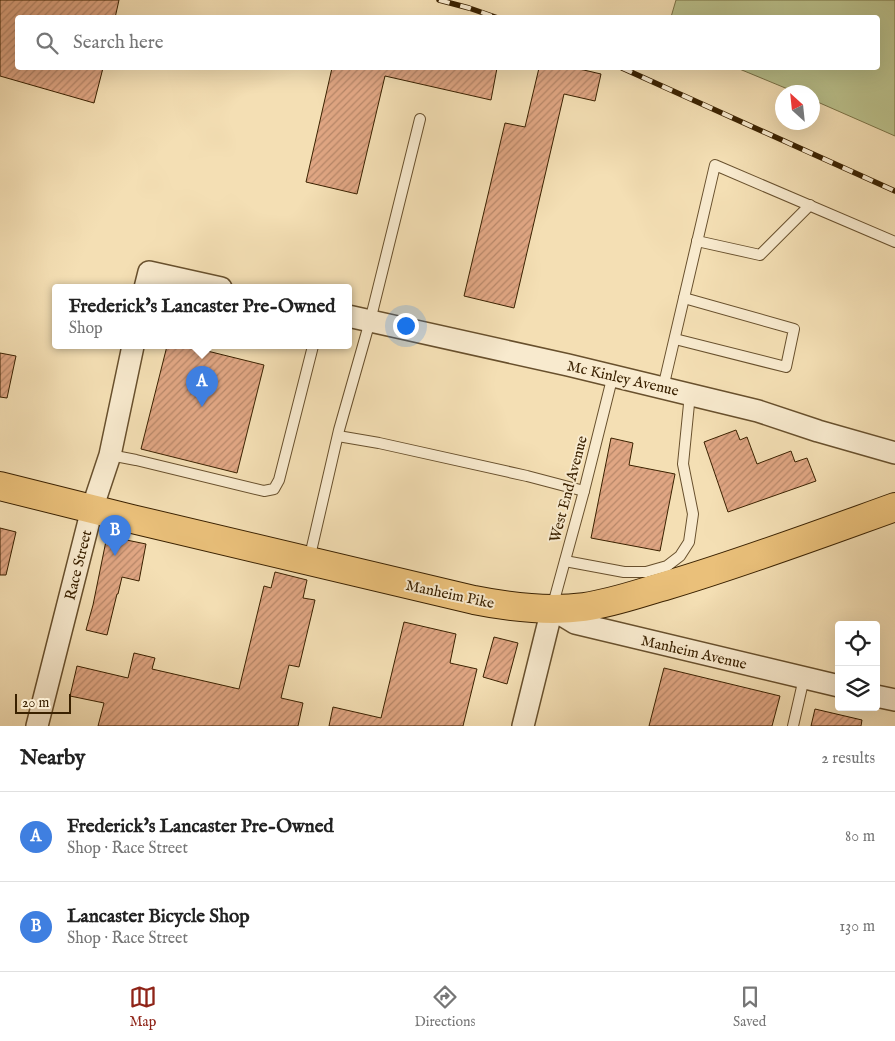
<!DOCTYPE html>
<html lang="en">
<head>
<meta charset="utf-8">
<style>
	body { margin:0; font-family:"IM FELL English",serif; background:#f6f6f6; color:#222 }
	.controls { position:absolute; right:15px; bottom:15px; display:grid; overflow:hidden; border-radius:5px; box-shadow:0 5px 20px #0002 }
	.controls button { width:45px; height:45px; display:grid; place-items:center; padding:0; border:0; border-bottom:1px solid #e0e0e0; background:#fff; color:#222; font:25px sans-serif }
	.compass { position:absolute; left:775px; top:85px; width:45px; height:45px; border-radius:50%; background:#fff; box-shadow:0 5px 20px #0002; rotate:333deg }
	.scale { position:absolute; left:15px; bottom:12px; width:56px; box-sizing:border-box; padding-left:5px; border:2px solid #3a2100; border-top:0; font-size:14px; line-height:18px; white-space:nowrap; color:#3a2100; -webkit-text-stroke:4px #f8eace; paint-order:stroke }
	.you { position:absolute; left:405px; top:325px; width:18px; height:18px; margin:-12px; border:4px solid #fff; border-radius:50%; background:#1a73e8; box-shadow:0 0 0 8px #1a73e833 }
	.badge { display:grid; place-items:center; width:32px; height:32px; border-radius:50%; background:#8f2418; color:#fff; font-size:16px; font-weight:700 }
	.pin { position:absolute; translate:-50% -41px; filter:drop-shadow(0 1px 2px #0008) }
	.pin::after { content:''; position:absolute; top:26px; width:18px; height:15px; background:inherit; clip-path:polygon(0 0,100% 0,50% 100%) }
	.popup { position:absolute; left:52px; top:284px; width:300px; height:65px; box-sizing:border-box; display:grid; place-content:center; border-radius:5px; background:#fff; filter:drop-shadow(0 1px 4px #0005); font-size:16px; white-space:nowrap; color:#767676 }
	.popup b { font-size:19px; color:#222 }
	.popup::after { content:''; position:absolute; left:50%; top:100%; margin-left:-10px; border:10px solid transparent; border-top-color:#fff }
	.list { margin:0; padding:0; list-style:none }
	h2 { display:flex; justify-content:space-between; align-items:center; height:65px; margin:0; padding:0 20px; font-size:21px }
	h2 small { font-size:16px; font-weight:400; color:#767676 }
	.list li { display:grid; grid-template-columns:32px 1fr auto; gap:15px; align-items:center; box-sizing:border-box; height:90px; padding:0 20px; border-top:1px solid #e0e0e0 }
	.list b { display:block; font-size:19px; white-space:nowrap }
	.list p { margin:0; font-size:16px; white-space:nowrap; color:#767676 }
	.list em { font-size:16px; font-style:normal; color:#767676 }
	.icon { flex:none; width:28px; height:28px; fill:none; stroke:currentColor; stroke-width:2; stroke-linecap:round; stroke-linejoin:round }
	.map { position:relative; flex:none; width:895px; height:726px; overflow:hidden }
	.search { position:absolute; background:#fff; box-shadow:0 5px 20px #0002; left:15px; right:15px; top:15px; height:55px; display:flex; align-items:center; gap:12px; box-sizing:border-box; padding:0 18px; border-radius:5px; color:#767676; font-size:19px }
	.sheet { height:245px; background:#fff }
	nav { display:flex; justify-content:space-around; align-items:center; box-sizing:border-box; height:70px; border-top:1px solid #e0e0e0; background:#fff; font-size:14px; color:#767676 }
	nav a { display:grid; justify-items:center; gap:2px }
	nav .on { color:#8f2418 }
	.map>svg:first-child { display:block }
	.park { fill:#bbc28d; stroke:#7a7246 }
	.building { fill:url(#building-hatch); stroke:#3a2100 }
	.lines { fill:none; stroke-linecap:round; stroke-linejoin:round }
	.lane-casing { stroke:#68502d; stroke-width:12 }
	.street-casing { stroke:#68502d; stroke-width:24 }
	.primary-casing { stroke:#3a2100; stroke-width:30 }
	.lane { stroke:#f8eace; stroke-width:10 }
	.street { stroke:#f8eace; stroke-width:21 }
	.primary { stroke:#eac07a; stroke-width:28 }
	.rail-casing { stroke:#3a2100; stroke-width:5.5 }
	.rail { stroke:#f8eace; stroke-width:4; stroke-dasharray:11; stroke-linecap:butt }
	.labels { text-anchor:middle; stroke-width:4; stroke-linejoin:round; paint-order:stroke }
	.street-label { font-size:15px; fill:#3a2100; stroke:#f8eace }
</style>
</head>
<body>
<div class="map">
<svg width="895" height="726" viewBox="0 0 895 726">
	<defs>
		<pattern id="building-hatch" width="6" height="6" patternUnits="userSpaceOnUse" patternTransform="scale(1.25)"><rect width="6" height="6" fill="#e0a683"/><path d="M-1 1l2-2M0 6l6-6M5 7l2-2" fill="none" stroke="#b78769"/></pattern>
	</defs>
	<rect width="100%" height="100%" fill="#f4dfb4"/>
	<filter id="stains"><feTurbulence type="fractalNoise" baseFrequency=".004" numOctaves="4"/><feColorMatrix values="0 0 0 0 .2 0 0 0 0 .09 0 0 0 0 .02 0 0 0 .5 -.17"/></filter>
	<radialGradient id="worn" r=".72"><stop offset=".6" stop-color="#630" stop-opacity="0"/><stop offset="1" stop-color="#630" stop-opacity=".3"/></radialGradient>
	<polygon class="park" points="676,0 895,0 895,136 813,100 812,92 795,92 737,68 878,68 878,18 671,17"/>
	<g class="building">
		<polygon points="0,0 119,0 115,18 18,18 18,68 103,68 94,103 0,76"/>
		<polygon points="332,68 497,68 491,100 385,76 357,194 306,182"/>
		<polygon points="539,68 575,68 601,74 595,101 564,94 514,308 464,296 505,123 525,127"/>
		<polygon points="167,346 187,346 264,365 237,473 141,449"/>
		<polygon points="0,353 16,356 7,398 0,397"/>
		<polygon points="736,430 740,440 747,437 757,464 791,451 795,462 807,458 816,481 728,512 704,442"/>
		<polygon points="611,438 633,443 629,465 675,474 660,551 591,538"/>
		<polygon points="0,528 16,532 6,575 0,575"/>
		<polygon points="107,536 146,544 139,581 122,577 118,594 117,594 107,635 86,630 93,605"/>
		<polygon points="275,572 307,580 303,598 315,600 299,667 289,665 281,698 303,703 298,726 98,726 104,703 70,696 77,666 128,678 134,653 155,658 152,669 239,689 264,586 271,588"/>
		<polygon points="404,622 456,634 450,663 477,669 463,726 329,726 333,707 381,718"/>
		<polygon points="494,637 518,643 507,684 483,677"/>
		<polygon points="664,668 780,696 772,726 649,726"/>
		<polygon points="815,709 862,720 861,726 811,726"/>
	</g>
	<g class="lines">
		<defs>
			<g id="lane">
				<polyline points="697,241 760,255 810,205"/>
				<polyline points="675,339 786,367 794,329 684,298"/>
				<polyline points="663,388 715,165 895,242"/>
				<polyline points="338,436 379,443 527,476 584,491"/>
				<polyline points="110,455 136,460 264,491 274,489 279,480 313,346"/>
				<polyline points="309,560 339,430 370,321 420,119"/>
				<polyline points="565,561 624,572 646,572 667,566 680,556 689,542 693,514 683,464 690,394"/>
				<polyline points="552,608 584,491 613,375"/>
				<polyline points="793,726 804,678"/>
			</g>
			<g id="street">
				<polyline points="145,288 149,272 221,288"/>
				<polyline points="348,316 568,365 758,411 818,431 895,453"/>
				<polyline points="876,696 895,700"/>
				<polyline points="37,726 92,509 110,455 133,346"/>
				<polyline points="523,726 552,609 575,623 839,686"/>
			</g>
			<path id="primary" d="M0,486L132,519L474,600C509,607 548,612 584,607C613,603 640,593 668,585C745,562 820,534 895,507"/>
		</defs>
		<use href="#lane" class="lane-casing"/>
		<use href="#street" class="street-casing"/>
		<use href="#primary" class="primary-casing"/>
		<use href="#lane" class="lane"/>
		<use href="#street" class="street"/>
		<use href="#primary" class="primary"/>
		<defs>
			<g id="rail">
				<polyline points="439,0 469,8 498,18"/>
				<polyline points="622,68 895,191"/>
			</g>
		</defs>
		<use href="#rail" class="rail-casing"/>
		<use href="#rail" class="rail"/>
	</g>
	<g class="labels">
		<g class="street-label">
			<text transform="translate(623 378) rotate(13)" y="5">Mc Kinley Avenue</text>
			<text transform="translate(568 489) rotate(-75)" y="5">West End Avenue</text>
			<text transform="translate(78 565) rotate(-76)" y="5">Race Street</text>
			<text transform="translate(450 594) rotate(12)" y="5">Manheim Pike</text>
			<text transform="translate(694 652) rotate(13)" y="5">Manheim Avenue</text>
		</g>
	</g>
	<rect width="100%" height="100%" filter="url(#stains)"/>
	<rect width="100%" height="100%" fill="url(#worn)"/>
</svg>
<div class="controls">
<button><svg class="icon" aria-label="locate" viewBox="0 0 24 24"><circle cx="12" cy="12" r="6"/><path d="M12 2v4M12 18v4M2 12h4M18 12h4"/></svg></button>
<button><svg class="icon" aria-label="layers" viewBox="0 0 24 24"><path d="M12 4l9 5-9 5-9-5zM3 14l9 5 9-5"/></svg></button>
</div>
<svg class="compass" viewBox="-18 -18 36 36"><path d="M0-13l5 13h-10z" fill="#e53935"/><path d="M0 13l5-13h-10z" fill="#767676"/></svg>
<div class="scale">20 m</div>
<div class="you"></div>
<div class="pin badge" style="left:202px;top:407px;background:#3f7fe0">A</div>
<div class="popup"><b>Frederick's Lancaster Pre-Owned</b>Shop</div>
<div class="pin badge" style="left:115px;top:556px;background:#3f7fe0">B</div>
<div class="search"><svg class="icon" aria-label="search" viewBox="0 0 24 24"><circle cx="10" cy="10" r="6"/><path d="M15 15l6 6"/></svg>Search here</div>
</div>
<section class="sheet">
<h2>Nearby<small>2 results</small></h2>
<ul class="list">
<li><span class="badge" style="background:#3f7fe0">A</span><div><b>Frederick's Lancaster Pre-Owned</b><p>Shop · Race Street</p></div><em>80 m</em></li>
<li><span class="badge" style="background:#3f7fe0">B</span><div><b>Lancaster Bicycle Shop</b><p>Shop · Race Street</p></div><em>130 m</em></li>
</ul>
</section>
<nav>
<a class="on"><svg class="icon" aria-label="map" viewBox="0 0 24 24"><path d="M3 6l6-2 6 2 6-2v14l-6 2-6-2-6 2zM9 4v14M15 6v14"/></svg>Map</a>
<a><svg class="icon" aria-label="directions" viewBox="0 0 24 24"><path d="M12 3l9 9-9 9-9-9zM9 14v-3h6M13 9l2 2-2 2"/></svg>Directions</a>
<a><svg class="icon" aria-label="saved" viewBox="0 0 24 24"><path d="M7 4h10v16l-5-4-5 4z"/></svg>Saved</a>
</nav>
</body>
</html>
